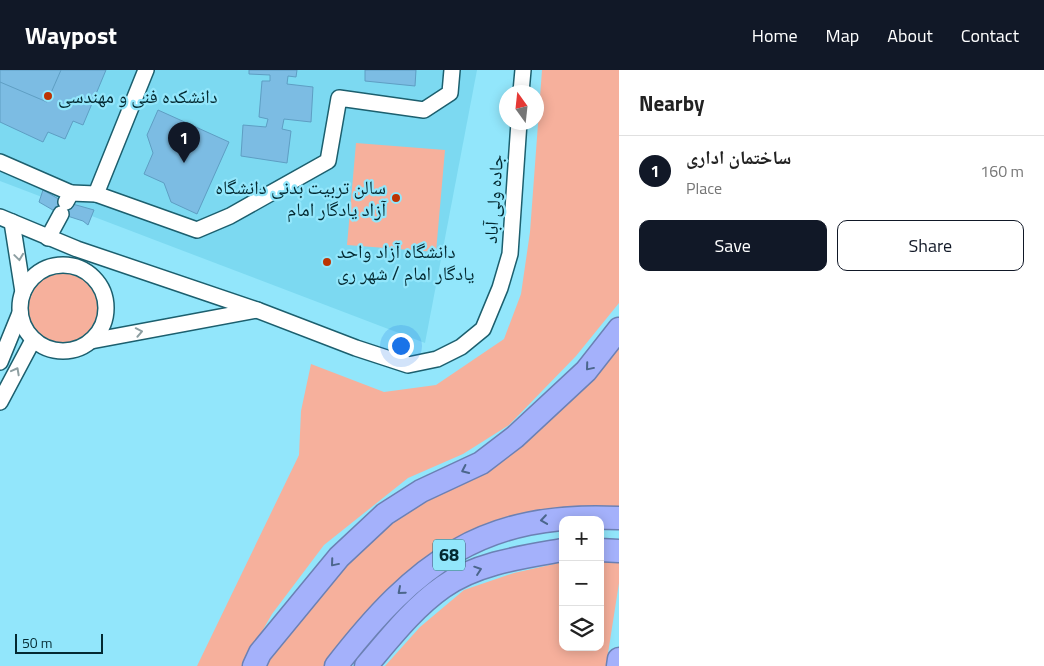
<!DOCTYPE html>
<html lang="en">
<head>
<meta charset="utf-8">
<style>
	body { margin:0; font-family:"Titillium Web","Noto Naskh Arabic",sans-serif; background:#f6f6f6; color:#222 }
	.controls { position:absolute; right:15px; bottom:15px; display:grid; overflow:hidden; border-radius:10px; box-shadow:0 2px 12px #0003 }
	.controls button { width:45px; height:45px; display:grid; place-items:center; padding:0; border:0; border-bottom:1px solid #e0e0e0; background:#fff; color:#222; font:25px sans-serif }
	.compass { position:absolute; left:499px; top:15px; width:45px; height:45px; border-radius:50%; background:#fff; box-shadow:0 2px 12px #0003; rotate:345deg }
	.scale { position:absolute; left:15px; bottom:12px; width:88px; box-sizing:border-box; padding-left:5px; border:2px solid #032931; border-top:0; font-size:14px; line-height:18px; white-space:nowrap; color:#032931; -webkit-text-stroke:4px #92e6fb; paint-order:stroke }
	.you { position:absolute; left:400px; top:275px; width:18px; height:18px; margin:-12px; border:4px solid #fff; border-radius:50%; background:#1a73e8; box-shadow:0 0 0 8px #1a73e833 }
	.badge { display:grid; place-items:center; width:32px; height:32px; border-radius:50%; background:#111827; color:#fff; font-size:16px; font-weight:700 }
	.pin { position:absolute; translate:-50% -41px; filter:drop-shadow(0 1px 2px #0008) }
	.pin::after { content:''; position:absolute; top:26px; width:18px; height:15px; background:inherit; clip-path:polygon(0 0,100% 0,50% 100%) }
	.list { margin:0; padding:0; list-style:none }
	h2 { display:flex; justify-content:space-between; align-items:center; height:65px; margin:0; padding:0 20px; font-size:21px }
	h2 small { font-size:16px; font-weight:400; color:#767676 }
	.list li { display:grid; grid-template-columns:32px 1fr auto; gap:15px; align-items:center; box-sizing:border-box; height:70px; padding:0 20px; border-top:1px solid #e0e0e0 }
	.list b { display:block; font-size:19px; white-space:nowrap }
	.list p { margin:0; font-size:16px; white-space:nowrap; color:#767676 }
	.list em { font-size:16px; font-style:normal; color:#767676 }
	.actions { display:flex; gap:10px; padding:15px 20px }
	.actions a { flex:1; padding:11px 0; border:1px solid #111827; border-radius:10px; text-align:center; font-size:18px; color:#111827 }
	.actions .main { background:#111827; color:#fff }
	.icon { flex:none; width:28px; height:28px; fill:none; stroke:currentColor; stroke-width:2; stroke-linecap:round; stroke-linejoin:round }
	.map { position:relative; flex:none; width:619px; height:596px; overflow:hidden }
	header { display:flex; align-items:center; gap:30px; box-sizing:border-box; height:70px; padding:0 25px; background:#111827; color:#fff }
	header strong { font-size:24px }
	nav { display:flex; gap:28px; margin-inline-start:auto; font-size:18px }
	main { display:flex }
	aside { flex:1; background:#fff }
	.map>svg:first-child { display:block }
	.built { fill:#7cd9f1 }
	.green { fill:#f6b09c }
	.building { fill:#7cbce3; stroke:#5e9ec3 }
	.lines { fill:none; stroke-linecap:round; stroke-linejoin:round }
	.minor-casing { stroke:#1c5f6e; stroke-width:18 }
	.highway-casing { stroke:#6c81b4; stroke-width:25 }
	.minor { stroke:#fff; stroke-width:15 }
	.highway { stroke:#a4b1fb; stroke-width:22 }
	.oneway { stroke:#8e9fa2 }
	.oneway2 { stroke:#4b668c }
	.poi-dot { fill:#bc3302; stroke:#92e6fb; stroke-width:2 }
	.labels { text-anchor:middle; stroke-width:4.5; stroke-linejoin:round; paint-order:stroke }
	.shield { fill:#92e6fb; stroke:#2e626e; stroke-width:1 }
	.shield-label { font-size:18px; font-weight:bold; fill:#032931 }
	.poi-label { font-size:19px; fill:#032931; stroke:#92e6fb; text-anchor:start }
	.street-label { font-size:19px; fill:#032931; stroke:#92e6fb }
</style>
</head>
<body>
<header>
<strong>Waypost</strong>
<nav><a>Home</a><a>Map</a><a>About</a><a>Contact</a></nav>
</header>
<main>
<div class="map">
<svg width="619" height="596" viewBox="0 0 619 596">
	<rect width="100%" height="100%" fill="#92e6fb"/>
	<polygon class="built" points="0,0 477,0 425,273 0,111"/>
	<g class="green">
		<polygon points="542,0 619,0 619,233 576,286 509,355 463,384 408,408 324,475 272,544 242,596 197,596 299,385 301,341 311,294 384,322 436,315 504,269 521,224 530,162"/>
		<polygon points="356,73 445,80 436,182 347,175"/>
		<circle cx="64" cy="239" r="37"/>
		<polygon points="619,273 619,444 442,485 335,596 264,596 339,493 391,448 537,362"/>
		<polygon points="600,489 619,491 619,513 606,596 385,596 420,557 464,520 514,503 563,492 563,577 600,577"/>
	</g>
	<g class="building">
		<polygon points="0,0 106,0 83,55 73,51 65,69 48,62 43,72 0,52"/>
		<polygon points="0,0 61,0 47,32 0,12"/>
		<polygon points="249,0 297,0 296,7 288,6 287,14 313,17 311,52 284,49 282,59 291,61 287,93 241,86 243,55 266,57 268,49 259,47 262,11 270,11 270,5 249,4"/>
		<polygon points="365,0 416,0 415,16 365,11"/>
		<polygon points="158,40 229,72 197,144 171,132 164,113 144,104 153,83 147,65"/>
		<polygon points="43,120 62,131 94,140 88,155 83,151 58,143 39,132"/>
	</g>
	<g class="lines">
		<defs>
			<g id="minor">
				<polyline points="521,22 523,0"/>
				<polyline points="0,92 71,123"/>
				<polyline points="96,124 197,160 230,146 328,91 339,28 424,40 450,23 452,0"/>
				<polyline points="66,132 71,123 96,124 146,0"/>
				<polyline points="0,147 77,179 257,240 356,278 408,295 437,289 461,277 483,259 500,218 510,184 519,52"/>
				<polyline points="12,152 23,222"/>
				<polyline points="48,168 61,144"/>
				<circle cx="63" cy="238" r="43"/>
				<polyline points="91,271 257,240"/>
				<polyline points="0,292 20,243"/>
				<polyline points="0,332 33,270"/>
			</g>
			<g id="highway">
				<polyline points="600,480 619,481"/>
				<polyline points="254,596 260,583 339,487 385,444 421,421 481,393 515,367 586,301 619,259"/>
				<path d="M336,596C416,493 483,441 619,448"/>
				<path d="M366,596C390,568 413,538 443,517C477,493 523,487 563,480"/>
				<polyline points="618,596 619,589"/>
			</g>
		</defs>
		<use href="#minor" class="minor-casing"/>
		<use href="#highway" class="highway-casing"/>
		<use href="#minor" class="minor"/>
		<use href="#highway" class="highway"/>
	</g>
	<defs><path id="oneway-chevron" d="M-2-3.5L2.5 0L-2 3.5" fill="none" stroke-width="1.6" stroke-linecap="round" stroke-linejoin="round" transform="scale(1.25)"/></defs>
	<g class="oneway">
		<use href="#oneway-chevron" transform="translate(19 187) rotate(82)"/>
		<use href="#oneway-chevron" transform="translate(139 262) rotate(-11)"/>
		<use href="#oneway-chevron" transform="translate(16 301) rotate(-62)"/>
	</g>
	<g class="oneway2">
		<use href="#oneway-chevron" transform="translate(589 297) rotate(130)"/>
		<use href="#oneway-chevron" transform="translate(465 400) rotate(155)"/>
		<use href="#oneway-chevron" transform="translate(544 450) rotate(172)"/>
		<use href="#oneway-chevron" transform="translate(334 493) rotate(130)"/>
		<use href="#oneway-chevron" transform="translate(478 500) rotate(-19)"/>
		<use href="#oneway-chevron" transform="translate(401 521) rotate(139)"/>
	</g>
	<g class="poi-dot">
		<circle cx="48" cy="26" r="5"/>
		<circle cx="396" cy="128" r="5"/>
		<circle cx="327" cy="192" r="5"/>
	</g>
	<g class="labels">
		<rect class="shield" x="433" y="469.5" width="32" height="31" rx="4"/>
		<g class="shield-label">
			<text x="449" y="491">68</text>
		</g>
		<g class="poi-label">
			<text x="58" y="33">دانشکده فنی و مهندسی</text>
			<text x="386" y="124" text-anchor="end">سالن تربیت بدنی دانشگاه<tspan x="386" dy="22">آزاد یادگار امام</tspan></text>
			<text x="337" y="188">دانشگاه آزاد واحد<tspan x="337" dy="22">یادگار امام / شهر ری</tspan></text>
		</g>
		<g class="street-label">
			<text transform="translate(493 129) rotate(-86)" y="7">جاده ولی آباد</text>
		</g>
	</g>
</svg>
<div class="controls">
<button>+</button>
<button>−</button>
<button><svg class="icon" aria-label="layers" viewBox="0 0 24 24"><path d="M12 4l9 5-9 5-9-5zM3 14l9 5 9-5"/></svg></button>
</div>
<svg class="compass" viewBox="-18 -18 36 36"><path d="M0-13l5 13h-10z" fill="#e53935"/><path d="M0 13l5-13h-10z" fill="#767676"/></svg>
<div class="scale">50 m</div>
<div class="you"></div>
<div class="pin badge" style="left:184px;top:93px">1</div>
</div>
<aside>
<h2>Nearby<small></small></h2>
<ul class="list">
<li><span class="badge">1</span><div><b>ساختمان اداری</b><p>Place</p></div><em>160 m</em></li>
</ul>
<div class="actions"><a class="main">Save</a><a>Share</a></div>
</aside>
</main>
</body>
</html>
